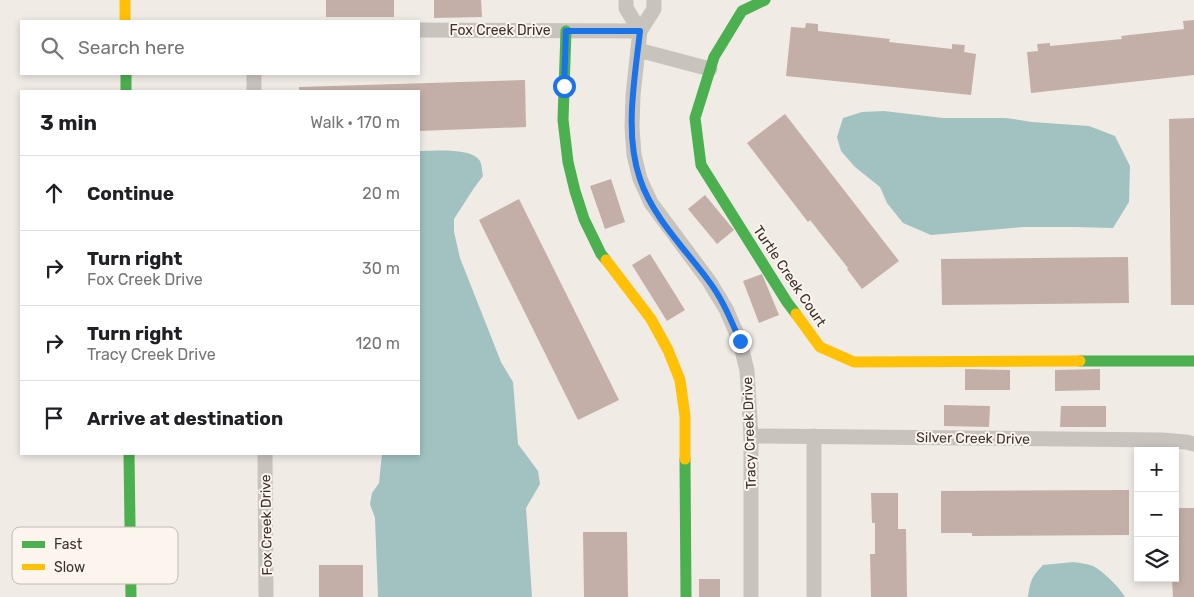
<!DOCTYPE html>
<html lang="en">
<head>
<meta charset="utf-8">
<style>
	body { margin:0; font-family:Rubik,sans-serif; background:#f6f6f6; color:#202124 }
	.controls { position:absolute; right:15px; bottom:15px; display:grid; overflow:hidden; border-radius:0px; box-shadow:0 2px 8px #0003 }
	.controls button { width:45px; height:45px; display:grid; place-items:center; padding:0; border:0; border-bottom:1px solid #e0e0e0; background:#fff; color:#202124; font:25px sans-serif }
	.stop { position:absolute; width:15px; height:15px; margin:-11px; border:4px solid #1a73e8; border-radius:50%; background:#fff }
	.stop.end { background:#1a73e8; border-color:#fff; box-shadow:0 1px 5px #0008 }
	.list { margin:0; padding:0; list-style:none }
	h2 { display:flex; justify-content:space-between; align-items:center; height:65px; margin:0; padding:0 20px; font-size:21px }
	h2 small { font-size:16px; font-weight:400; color:#757577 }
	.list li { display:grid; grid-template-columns:32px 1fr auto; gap:15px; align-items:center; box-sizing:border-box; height:75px; padding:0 20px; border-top:1px solid #e0e0e0 }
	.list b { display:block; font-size:19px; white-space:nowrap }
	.list p { margin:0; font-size:16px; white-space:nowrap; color:#757577 }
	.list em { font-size:16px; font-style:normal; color:#757577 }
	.icon { flex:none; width:28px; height:28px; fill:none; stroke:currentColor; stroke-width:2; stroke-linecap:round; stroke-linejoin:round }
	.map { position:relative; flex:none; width:1194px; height:597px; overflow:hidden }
	.search { position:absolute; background:#fff; box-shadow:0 2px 8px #0003; left:20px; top:20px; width:400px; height:55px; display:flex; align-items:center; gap:12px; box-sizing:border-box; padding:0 18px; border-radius:0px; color:#757577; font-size:19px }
	.panel { position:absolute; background:#fff; box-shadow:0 2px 8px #0003; left:20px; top:90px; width:400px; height:365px; border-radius:0px }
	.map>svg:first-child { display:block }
	.water { fill:#a1c2c1 }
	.building { fill:#c3afa7 }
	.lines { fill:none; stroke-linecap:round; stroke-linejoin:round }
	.street { stroke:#c9c3be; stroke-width:15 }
	.fast { stroke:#4caf50; stroke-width:11 }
	.slow { stroke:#ffc107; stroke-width:11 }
	.route { stroke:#1a73e8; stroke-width:6 }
	.labels { text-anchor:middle; stroke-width:4; stroke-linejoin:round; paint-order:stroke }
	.street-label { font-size:14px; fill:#3b302b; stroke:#fbf5ee }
	.key { fill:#fbf5ee; stroke:#c1bab4; stroke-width:1 }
	.key-label { font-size:14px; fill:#3b302b }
</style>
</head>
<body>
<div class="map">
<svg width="1194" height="597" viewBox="0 0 1194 597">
	<rect width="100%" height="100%" fill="#f0ebe5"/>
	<g class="water">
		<polygon points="884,111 943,118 1006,118 1032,122 1089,126 1115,136 1130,166 1129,202 1113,228 1076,227 1023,227 931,235 903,223 887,203 880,187 855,167 841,151 837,137 843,118 862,112"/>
		<path d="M419,151C433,151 472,147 480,161C482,165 482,172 483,176L474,188L454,219V232L460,258L501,362L513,382L518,444L538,471L540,484L526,508L532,597H378L375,518L370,504L372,493L379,483L382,454H419Z"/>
		<path d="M1074,562C1080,563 1088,564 1093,566C1103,571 1120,588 1125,597H1028C1030,581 1032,576 1043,565Z"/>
	</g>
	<g class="building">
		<rect x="326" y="0" width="68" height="17"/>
		<polygon points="434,0 481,0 482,17 434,18"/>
		<polygon points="1194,20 1194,75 1031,93 1027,52 1038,51 1037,44 1050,43 1050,46 1122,39 1121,36 1184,29 1183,21"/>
		<polygon points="806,23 818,24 818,31 890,39 889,42 952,49 952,44 965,45 964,52 976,54 971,95 786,76 791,27 805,28"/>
		<polygon points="525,80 526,127 419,131 419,91 299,91 299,87"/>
		<polygon points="785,114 899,261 862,289 847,269 848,268 810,220 808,222 747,143"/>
		<polygon points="1194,118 1194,305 1171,305 1169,119"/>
		<polygon points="611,179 625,222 605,229 590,186"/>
		<polygon points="705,195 734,230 717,244 688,209"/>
		<polygon points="519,199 619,400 578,420 479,220"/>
		<polygon points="650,254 685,310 667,321 632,265"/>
		<polygon points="1128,257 1129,303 942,305 941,259"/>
		<polygon points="762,274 779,315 759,323 743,281"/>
		<polygon points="965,369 1010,370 1010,390 965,390"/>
		<polygon points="1100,369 1100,390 1055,391 1055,370"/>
		<polygon points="944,405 990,406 989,427 944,426"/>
		<polygon points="1061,406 1106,406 1106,427 1060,427"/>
		<polygon points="1129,490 1129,535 972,536 972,533 941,533 941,491"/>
		<polygon points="871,493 898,493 898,529 906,529 907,597 871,597 870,554 875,554 875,523 872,523"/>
		<polygon points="1175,508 1194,508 1194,597 1173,597 1172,578 1175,578"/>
		<polygon points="583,532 627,532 628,597 584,597"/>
		<rect x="319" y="565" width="44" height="32"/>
		<rect x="699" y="579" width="21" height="18"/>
	</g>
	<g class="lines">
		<g class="street">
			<polyline points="626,0 626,8 640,31"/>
			<polyline points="654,0 654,9 640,31 633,95 632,127 634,155 640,179 651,203 709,281 726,309 740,341 747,371 751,436 751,597"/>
			<polyline points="419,30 640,31"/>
			<polyline points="638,50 710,69"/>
			<polyline points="254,91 254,74"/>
			<polyline points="751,436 1162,440 1186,442 1194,444"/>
			<polyline points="814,436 814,597"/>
			<polyline points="265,454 266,597"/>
		</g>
		<g class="fast">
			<polyline points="765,0 742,11 714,57 695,118 701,165 787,302 796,314"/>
			<polyline points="566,31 563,120 568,162 575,191 584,219 601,254 606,260"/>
			<polyline points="126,74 126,91"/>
			<polyline points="1080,361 1194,361"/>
			<polyline points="129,454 131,597"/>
			<polyline points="685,459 686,597"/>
		</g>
		<g class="slow">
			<polyline points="125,0 125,21"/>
			<polyline points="606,260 651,319 668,350 680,380 685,416 685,459"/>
			<polyline points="796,314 820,347 854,362 1080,361"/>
		</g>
	</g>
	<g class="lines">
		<path class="route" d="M564,86L566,31H640C635,78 624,133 640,179C652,216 685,249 708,280C722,298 731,320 740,341"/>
	</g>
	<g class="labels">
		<g class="street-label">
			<text x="500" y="35">Fox Creek Drive</text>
			<text transform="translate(790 276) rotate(56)" y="5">Turtle Creek Court</text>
			<text transform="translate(749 433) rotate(-92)" y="5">Tracy Creek Drive</text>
			<text transform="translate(973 438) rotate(1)" y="5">Silver Creek Drive</text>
			<text transform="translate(266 525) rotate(-91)" y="5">Fox Creek Drive</text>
		</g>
	</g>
	<rect x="12" y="527" width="166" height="57" rx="8" class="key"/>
	<rect x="22" y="541" width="23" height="7" fill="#4caf50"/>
	<rect x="22" y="564" width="23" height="6" fill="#ffc107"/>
	<g class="key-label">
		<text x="54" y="549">Fast</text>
		<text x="54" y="572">Slow</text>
	</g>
</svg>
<div class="controls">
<button>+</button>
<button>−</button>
<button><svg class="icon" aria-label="layers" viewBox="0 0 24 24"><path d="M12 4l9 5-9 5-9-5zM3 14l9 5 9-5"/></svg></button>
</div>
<div class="stop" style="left:564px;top:86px"></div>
<div class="stop end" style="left:740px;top:341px"></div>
<div class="search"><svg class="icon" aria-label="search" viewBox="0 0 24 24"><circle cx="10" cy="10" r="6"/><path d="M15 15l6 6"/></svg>Search here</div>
<section class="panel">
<h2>3 min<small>Walk · 170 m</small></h2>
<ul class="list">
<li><svg class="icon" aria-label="ahead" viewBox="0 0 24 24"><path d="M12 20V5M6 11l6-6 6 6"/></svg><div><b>Continue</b></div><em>20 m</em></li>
<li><svg class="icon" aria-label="right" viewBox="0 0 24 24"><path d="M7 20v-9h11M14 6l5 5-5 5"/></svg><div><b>Turn right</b><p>Fox Creek Drive</p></div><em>30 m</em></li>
<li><svg class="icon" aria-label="right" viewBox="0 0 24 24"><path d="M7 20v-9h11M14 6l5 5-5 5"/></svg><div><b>Turn right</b><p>Tracy Creek Drive</p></div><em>120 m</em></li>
<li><svg class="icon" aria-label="arrive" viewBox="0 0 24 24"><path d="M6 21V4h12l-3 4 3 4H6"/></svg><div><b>Arrive at destination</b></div></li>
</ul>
</section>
</div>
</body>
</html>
